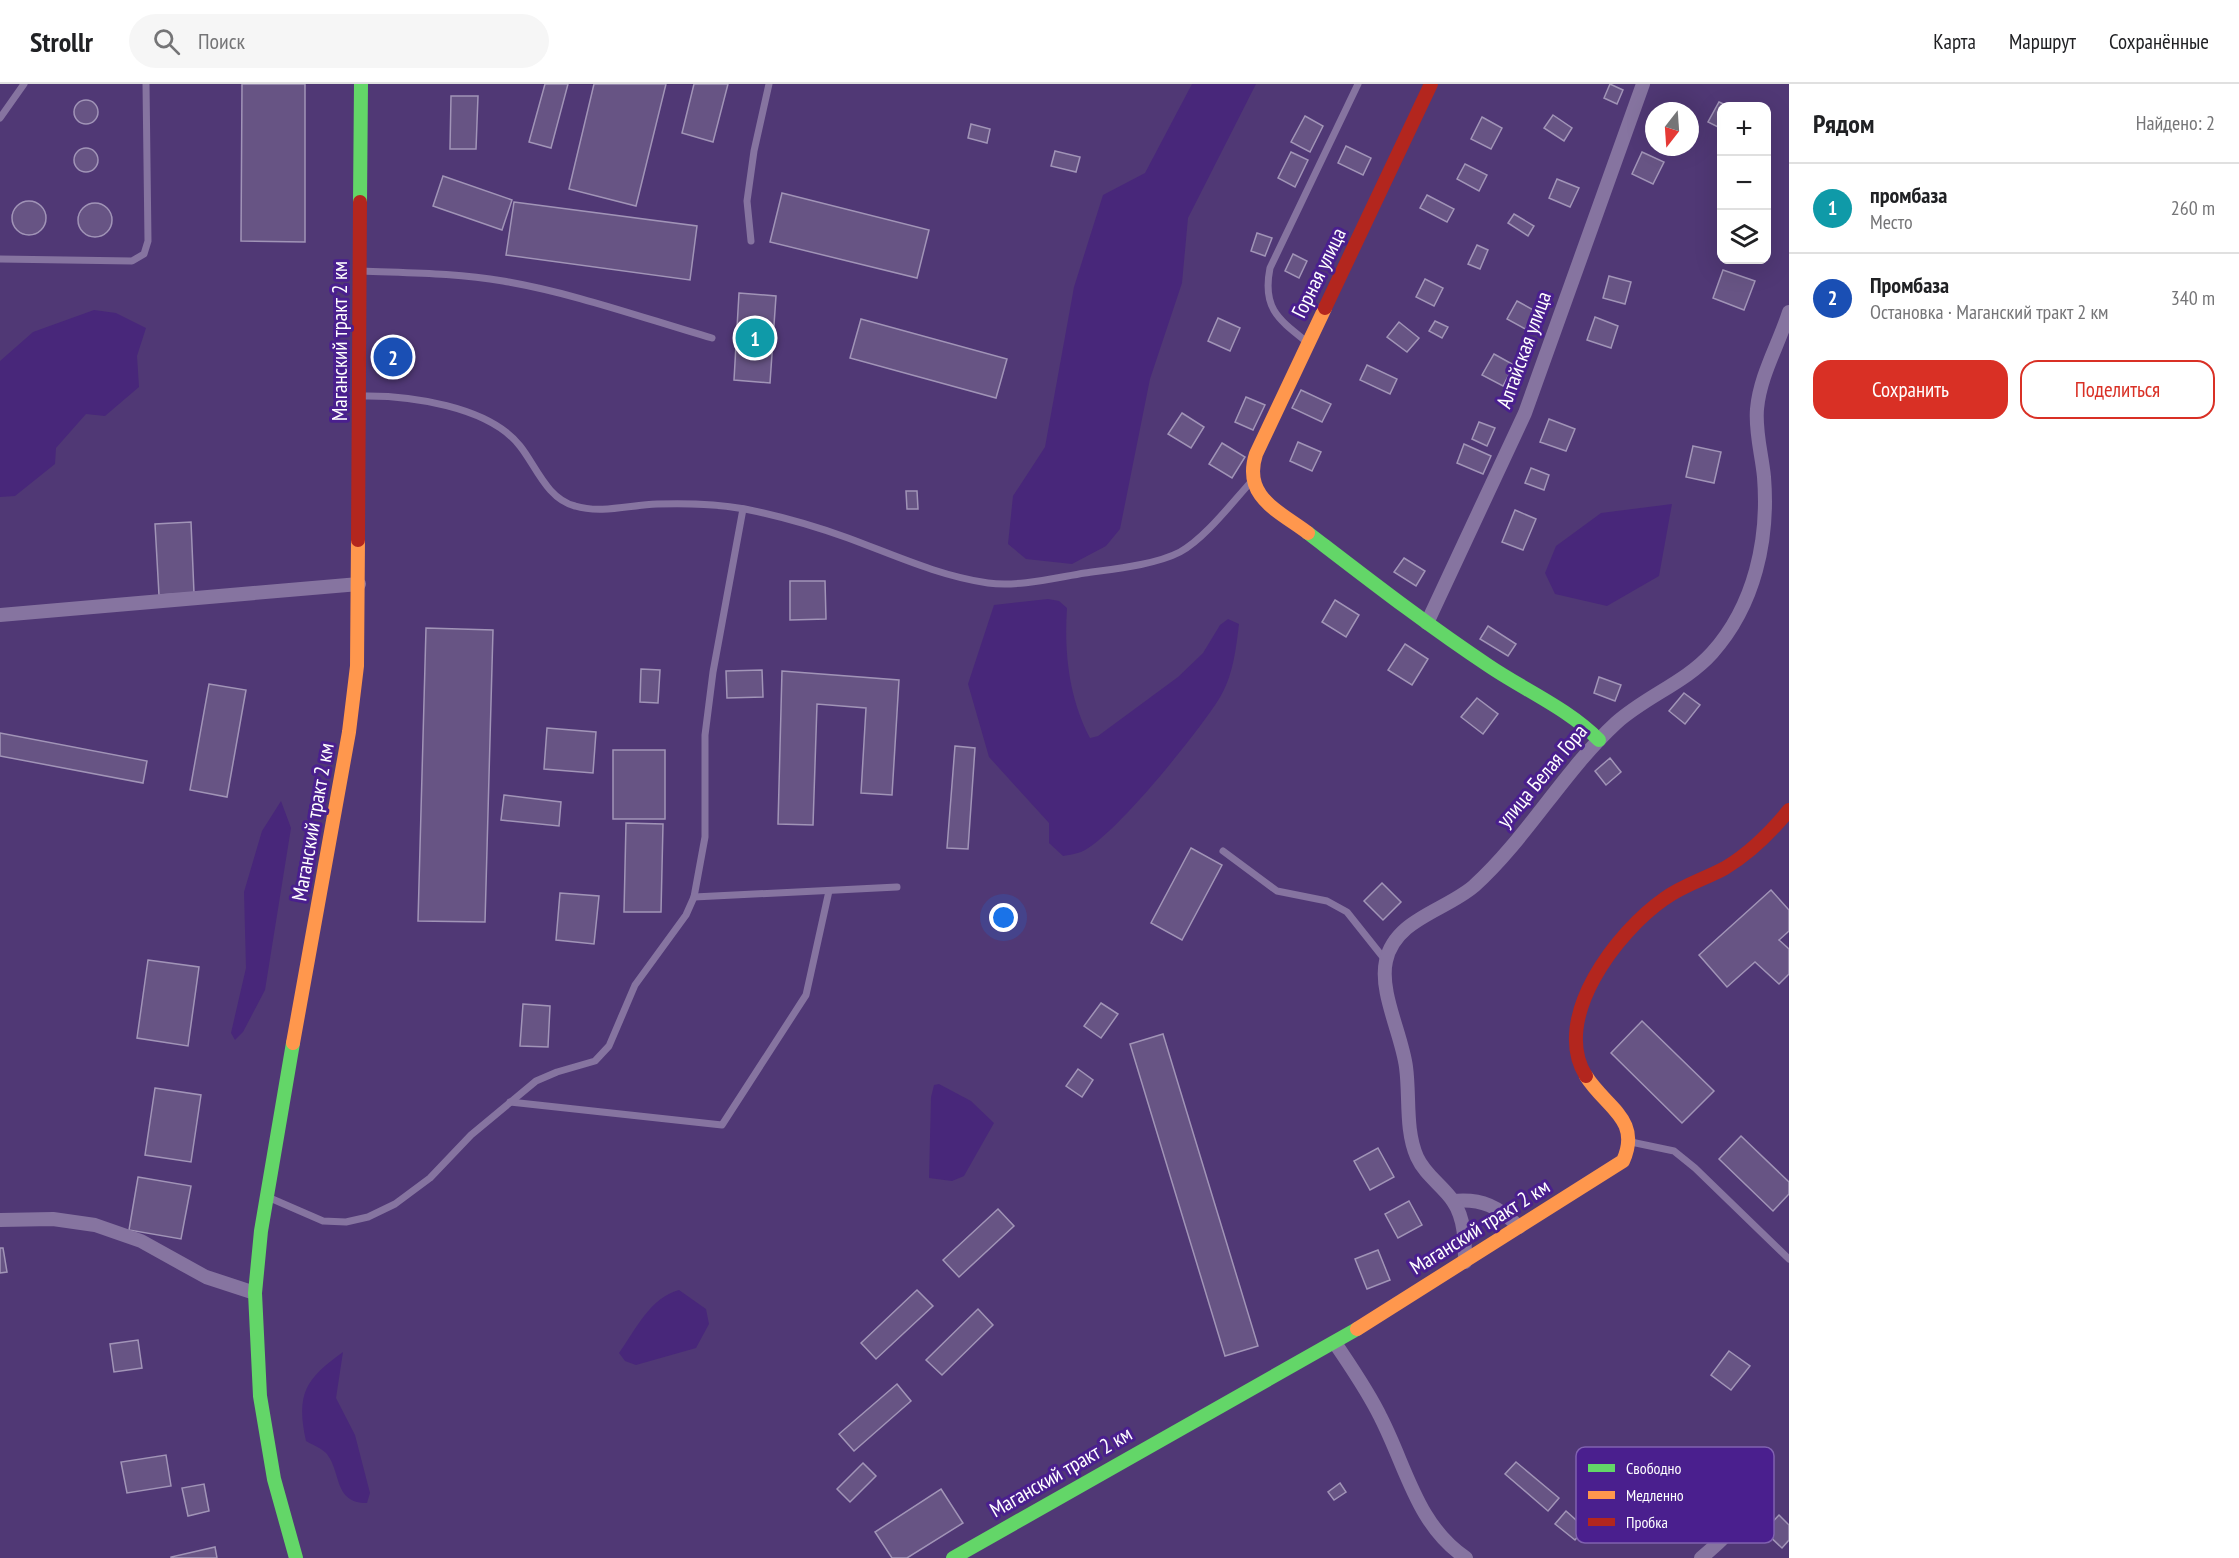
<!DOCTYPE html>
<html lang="ru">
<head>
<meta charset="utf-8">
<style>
	body { margin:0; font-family:"PT Sans Narrow",sans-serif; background:#f6f6f6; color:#202124 }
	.controls { position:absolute; right:18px; top:18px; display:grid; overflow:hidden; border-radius:12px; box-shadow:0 6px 24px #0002 }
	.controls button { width:54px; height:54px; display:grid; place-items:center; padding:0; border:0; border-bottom:2px solid #e0e0e0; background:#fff; color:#202124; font:30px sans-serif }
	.compass { position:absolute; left:1645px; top:18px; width:54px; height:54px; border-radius:50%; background:#fff; box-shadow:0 6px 24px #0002; rotate:197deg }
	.you { position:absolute; left:1004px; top:834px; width:21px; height:21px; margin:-15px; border:4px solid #fff; border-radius:50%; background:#1a73e8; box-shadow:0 0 0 9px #1a73e833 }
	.badge { display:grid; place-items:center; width:39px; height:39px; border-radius:50%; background:#d93025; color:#fff; font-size:20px; font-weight:700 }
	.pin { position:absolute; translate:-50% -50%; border:3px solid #fff; box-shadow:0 2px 6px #0006 }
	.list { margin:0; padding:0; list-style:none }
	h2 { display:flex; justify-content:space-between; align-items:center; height:78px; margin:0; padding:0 24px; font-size:26px }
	h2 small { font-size:20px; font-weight:400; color:#757577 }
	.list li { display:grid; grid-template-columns:39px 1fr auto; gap:18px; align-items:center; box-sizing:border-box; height:90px; padding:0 24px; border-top:2px solid #e0e0e0 }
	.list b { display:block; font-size:22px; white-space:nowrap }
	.list p { margin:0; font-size:20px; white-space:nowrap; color:#757577 }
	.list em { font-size:20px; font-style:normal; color:#757577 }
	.actions { display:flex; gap:12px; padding:18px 24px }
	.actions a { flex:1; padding:14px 0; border:2px solid #d93025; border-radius:18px; text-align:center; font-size:21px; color:#d93025 }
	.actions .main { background:#d93025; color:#fff }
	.icon { flex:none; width:33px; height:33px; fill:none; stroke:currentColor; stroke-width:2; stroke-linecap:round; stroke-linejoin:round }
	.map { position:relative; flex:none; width:1789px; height:1474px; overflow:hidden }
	header { display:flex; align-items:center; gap:36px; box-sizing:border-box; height:84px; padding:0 30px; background:#fff; border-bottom:2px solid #e0e0e0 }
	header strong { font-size:28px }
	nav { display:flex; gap:33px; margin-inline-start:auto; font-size:21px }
	.search { width:420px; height:54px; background:#f6f6f6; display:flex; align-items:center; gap:15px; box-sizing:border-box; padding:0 21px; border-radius:33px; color:#757577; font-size:22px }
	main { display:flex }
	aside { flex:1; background:#fff }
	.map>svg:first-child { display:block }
	.water { fill:#48277a }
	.building { fill:#675484; stroke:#a194b7; stroke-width:1.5 }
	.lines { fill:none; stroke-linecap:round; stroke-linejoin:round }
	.lane { stroke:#8674a0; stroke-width:7 }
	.street { stroke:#8674a0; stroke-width:14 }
	.fast { stroke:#63d668; stroke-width:14 }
	.slow { stroke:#ff974d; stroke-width:14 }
	.jam { stroke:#b3261e; stroke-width:14 }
	.labels { text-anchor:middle; stroke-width:6; stroke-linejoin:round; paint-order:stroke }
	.street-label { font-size:21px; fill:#fff; stroke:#4a1f8e }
	.key { fill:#4a1f8e; stroke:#8062b0; stroke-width:1.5 }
	.key-label { font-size:16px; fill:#fff }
</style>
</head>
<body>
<header>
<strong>Strollr</strong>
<div class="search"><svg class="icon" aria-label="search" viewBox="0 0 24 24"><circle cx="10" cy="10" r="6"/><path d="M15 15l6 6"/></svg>Поиск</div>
<nav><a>Карта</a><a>Маршрут</a><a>Сохранённые</a></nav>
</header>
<main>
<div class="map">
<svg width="1789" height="1474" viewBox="0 0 1789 1474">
	<rect width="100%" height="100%" fill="#503875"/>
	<g class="water">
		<polygon points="1192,0 1256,0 1188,134 1182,199 1150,295 1120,445 1106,462 1072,480 1026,475 1008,460 1013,412 1045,363 1074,203 1103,111 1145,89"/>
		<polygon points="94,226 116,229 146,244 137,272 139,303 105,332 86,330 56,364 55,380 15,412 0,413 0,277 33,248"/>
		<polygon points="1672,420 1659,492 1607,522 1555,510 1545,489 1556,462 1601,429"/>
		<path d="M1048,515L1059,517L1067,524C1064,569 1069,614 1090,654L1098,652L1178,593L1203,569L1220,541L1228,535L1239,540C1236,565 1233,593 1219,615C1199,647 1113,755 1081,768C1076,770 1068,771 1063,772L1049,759V739L989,673L968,600L994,521Z"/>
		<polygon points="281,717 291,744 265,906 243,948 235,956 231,949 246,884 244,808 262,747"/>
		<polygon points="939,1000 971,1017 994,1039 964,1092 952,1097 929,1094 931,1013 934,1001"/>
		<path d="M679,1206L706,1225L709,1240L696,1264L636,1281L625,1277L619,1269C636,1245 650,1214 679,1206Z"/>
		<path d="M343,1268L336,1314L355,1351L370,1409L367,1419C333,1419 342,1388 326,1369C321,1364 311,1360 306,1357C296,1310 305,1295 343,1268Z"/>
	</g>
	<g class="building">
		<polygon points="242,0 305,0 305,158 241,157"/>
		<polygon points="545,0 568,0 551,64 529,58"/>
		<polygon points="594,0 666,0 636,122 569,105"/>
		<polygon points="694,0 728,0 713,58 682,49"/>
		<polygon points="1610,0 1623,6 1617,20 1604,14"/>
		<polygon points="451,12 478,12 476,65 450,65"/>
		<circle cx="86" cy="28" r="12"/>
		<polygon points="1719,18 1728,22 1722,22 1722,45 1708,38"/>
		<polygon points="1553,31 1572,44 1564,57 1544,44"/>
		<polygon points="1305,32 1323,42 1310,68 1291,58"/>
		<polygon points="1482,33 1502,44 1491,65 1471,55"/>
		<polygon points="971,40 990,45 987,59 968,54"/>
		<polygon points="1346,62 1371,74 1363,91 1338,79"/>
		<circle cx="86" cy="76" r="12"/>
		<polygon points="1055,67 1080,73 1076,88 1051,82"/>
		<polygon points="1291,68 1308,76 1295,103 1278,94"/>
		<polygon points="1642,68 1664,78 1653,100 1632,90"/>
		<polygon points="1465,80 1487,91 1479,107 1457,95"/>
		<polygon points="443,92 512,116 502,146 433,122"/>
		<polygon points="1557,95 1579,104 1570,123 1549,114"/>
		<polygon points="782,109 929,146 917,194 770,158"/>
		<polygon points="1427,111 1454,125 1447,138 1420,124"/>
		<circle cx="29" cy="134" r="17"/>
		<polygon points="514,118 697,142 690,196 506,171"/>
		<circle cx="95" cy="136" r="17"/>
		<polygon points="1514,130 1534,142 1528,152 1508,139"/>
		<polygon points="1257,149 1272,154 1265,172 1251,167"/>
		<polygon points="1477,161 1488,166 1480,185 1468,180"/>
		<polygon points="1293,170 1307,177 1299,194 1285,187"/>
		<polygon points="1723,186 1755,197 1744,226 1713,214"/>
		<polygon points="1609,192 1631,198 1625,220 1603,214"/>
		<polygon points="1425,195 1443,204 1434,222 1416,213"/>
		<polygon points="739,209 776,212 770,299 734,296"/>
		<polygon points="1517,217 1537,228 1527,246 1507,235"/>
		<polygon points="1595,233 1618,242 1611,264 1587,256"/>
		<polygon points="1218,234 1240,244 1230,267 1208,257"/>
		<polygon points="861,235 1007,275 996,314 850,274"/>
		<polygon points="1435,237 1448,243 1442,254 1429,247"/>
		<polygon points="1399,238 1419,254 1407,268 1387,253"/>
		<polygon points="1494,270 1514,281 1503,302 1482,291"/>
		<polygon points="1367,281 1397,295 1390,310 1360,296"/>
		<polygon points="1301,306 1331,320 1322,338 1292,324"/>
		<polygon points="1246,313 1265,321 1253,346 1235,338"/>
		<polygon points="1182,329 1204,343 1191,364 1168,350"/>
		<polygon points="1549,335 1575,345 1566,367 1540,358"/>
		<polygon points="1479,338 1495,344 1487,362 1472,355"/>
		<polygon points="1298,358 1321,368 1312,387 1290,377"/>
		<polygon points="1222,359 1245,373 1232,394 1209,380"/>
		<polygon points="1464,360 1491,372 1483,390 1457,379"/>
		<polygon points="1693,362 1721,368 1714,399 1686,393"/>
		<polygon points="1531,384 1549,391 1544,406 1525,399"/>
		<polygon points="906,407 917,407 918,425 907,425"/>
		<polygon points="1515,426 1536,435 1523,466 1502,458"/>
		<polygon points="191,438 194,509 159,511 155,440"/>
		<polygon points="1404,474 1425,487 1416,502 1394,488"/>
		<polygon points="790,497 825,497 826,535 790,536"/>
		<polygon points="1335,516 1359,531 1346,553 1322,538"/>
		<polygon points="1488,542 1516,560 1508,572 1480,555"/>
		<polygon points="426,544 493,546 485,838 418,837"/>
		<polygon points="1405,560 1428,575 1412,601 1388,586"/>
		<polygon points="641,585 660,586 658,619 640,618"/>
		<polygon points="762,586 763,613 727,614 726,587"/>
		<polygon points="782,587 899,596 892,711 861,709 866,624 817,620 813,741 778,740"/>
		<polygon points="1599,593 1621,601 1615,617 1594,609"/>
		<polygon points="209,600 246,606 227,713 190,706"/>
		<polygon points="1684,609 1700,621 1685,640 1669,627"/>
		<polygon points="1477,614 1498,630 1483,650 1461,633"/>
		<polygon points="547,644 596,648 593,689 544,685"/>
		<polygon points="0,649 147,677 143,699 0,672"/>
		<polygon points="955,662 975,664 968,765 947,764"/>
		<rect x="613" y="666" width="52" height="69"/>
		<polygon points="1610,674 1621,688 1606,701 1595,687"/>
		<polygon points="504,711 561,718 559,742 501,736"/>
		<polygon points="626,739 663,740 661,828 624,828"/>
		<polygon points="1191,764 1222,781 1182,856 1151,839"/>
		<polygon points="1382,799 1401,818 1383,836 1364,817"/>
		<polygon points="1771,806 1789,826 1789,847 1779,856 1789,865 1789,890 1779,900 1755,878 1727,903 1699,871"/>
		<polygon points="560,809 599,812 594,860 556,856"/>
		<polygon points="148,876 199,883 188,962 137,954"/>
		<polygon points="1101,919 1118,930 1101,954 1084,942"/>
		<polygon points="523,920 550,922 548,963 520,962"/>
		<polygon points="1642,937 1714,1007 1682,1039 1611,969"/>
		<polygon points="1163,950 1258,1262 1225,1272 1130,960"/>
		<polygon points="1078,985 1093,996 1082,1013 1066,1002"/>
		<polygon points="155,1004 201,1011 191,1078 145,1071"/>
		<polygon points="1741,1052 1789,1098 1789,1110 1773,1127 1719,1075"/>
		<polygon points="1378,1064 1394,1093 1370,1106 1354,1077"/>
		<polygon points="138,1093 191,1102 181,1155 129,1146"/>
		<polygon points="1409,1117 1422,1141 1398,1154 1385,1130"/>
		<polygon points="998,1125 1014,1142 959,1193 943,1176"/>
		<polygon points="0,1164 3,1164 7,1188 0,1189"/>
		<polygon points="1378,1166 1390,1196 1367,1205 1355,1175"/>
		<polygon points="917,1206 933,1222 876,1275 861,1259"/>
		<polygon points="978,1225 993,1241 942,1291 926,1276"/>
		<polygon points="138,1256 142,1284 114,1288 110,1260"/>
		<polygon points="1729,1267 1750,1282 1731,1306 1711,1291"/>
		<polygon points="897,1300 911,1317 854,1367 839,1350"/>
		<polygon points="166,1371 171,1402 127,1409 121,1378"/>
		<polygon points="1516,1378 1559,1414 1548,1427 1505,1390"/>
		<polygon points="863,1379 876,1392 850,1418 837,1405"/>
		<polygon points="1340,1399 1346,1408 1334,1416 1328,1408"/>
		<polygon points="204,1400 209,1427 188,1432 182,1404"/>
		<polygon points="941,1405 963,1439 907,1474 892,1474 875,1448"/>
		<polygon points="1566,1427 1585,1444 1575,1456 1555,1440"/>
		<polygon points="1779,1431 1789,1441 1789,1456 1782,1464 1764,1447"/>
		<polygon points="215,1463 217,1474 171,1474 171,1473"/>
	</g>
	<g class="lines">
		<g class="lane">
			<polyline points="0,34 24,0"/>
			<polyline points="751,157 747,117 754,67 769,0"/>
			<polyline points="0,175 132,177 144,170 148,157 146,0"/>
			<path d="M361,187C409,189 456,189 503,197C574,209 643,234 712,254"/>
			<path d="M1307,258C1278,235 1262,224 1270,184L1358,0"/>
			<path d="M361,312C408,311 489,322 520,362C536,382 547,415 575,422C601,430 630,421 657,420C685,419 717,420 745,425C780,432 815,442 848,454C894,471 939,492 988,499C1019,503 1054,494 1085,489C1113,485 1155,481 1180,468C1204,455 1231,420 1250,399"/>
			<polyline points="1223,767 1277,807 1327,817 1347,828 1386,877"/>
			<polyline points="694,813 897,803"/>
			<polyline points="510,1018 722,1041 806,911 829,807"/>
			<polyline points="1631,1058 1674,1067 1695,1084 1789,1175"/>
			<polyline points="270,1114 323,1137 346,1138 368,1133 395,1120 430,1094 471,1051 536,997 557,988 595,977 609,962 635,901 686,831 694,813 705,753 705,651 713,588 743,425"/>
		</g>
		<g class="street">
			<polyline points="0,531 359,500"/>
			<polyline points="1427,539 1525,329 1643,0"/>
			<path d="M1453,1117C1482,1114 1499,1123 1519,1143"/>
			<polyline points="0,1136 53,1135 95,1141 141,1157 206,1193 255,1209"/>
			<path d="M1465,1178C1465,1157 1465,1135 1453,1117C1442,1101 1425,1091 1417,1073C1405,1046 1410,1012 1406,983C1402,951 1379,908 1386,877C1395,835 1445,827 1474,802C1527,754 1563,688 1616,639C1646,612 1685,599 1712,569C1755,521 1769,455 1764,393C1762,371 1755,348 1757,325C1760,291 1779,260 1789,228"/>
			<path d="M1335,1259C1351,1283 1368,1307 1381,1334C1407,1385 1417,1441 1466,1474"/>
			<path d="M1701,1474C1733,1447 1744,1437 1735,1394L1701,1370"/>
		</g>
		<g class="fast">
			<polyline points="360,118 361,0"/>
			<path d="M1308,449C1368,495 1427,541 1489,582C1526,607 1567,624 1599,656"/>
			<polyline points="293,959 261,1147 255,1209 260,1312 274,1395 296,1474"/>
			<polyline points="953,1474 1357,1245"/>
		</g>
		<g class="slow">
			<path d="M1308,449C1279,427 1242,413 1256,370L1325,224"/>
			<polyline points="293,959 349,648 357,582 358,456"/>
			<path d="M1357,1245L1623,1077C1642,1035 1605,1023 1586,992"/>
		</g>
		<g class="jam">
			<polyline points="1325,224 1431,0"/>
			<polyline points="358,456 360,118"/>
			<path d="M1586,992C1550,934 1618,847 1664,815C1683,801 1705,795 1725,784C1750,769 1771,748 1789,726"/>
		</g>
	</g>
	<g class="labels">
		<g class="street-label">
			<text transform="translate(1319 189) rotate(-64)" y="7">Горная улица</text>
			<text transform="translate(340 257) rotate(-90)" y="7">Маганский тракт 2 км</text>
			<text transform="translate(1524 266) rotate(-70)" y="7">Алтайская улица</text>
			<text transform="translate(1542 692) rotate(-50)" y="7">улица Белая Гора</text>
			<text transform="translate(313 738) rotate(-80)" y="7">Маганский тракт 2 км</text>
			<text transform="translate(1480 1143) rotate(-32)" y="7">Маганский тракт 2 км</text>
			<text transform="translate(1061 1388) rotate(-30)" y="7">Маганский тракт 2 км</text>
		</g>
	</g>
	<rect x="1576" y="1363" width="198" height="96" rx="9" class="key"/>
	<rect x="1588" y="1380" width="27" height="8" fill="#63d668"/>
	<rect x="1588" y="1407" width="27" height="8" fill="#ff974d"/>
	<rect x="1588" y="1434" width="27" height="8" fill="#b3261e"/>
	<g class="key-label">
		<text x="1626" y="1390">Свободно</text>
		<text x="1626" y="1417">Медленно</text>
		<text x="1626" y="1444">Пробка</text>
	</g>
</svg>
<div class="controls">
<button>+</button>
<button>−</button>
<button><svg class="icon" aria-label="layers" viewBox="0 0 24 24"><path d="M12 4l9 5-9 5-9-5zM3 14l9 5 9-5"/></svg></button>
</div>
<svg class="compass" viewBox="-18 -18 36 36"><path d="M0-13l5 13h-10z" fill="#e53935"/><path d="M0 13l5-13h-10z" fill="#757577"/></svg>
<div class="you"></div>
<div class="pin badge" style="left:755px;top:254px;background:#0f9aa8">1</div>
<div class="pin badge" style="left:393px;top:273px;background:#1a4fb4">2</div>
</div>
<aside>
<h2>Рядом<small>Найдено: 2</small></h2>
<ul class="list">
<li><span class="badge" style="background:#0f9aa8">1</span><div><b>промбаза</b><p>Место</p></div><em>260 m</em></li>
<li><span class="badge" style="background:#1a4fb4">2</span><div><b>Промбаза</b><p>Остановка · Маганский тракт 2 км</p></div><em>340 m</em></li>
</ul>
<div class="actions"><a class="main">Сохранить</a><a>Поделиться</a></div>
</aside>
</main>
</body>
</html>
